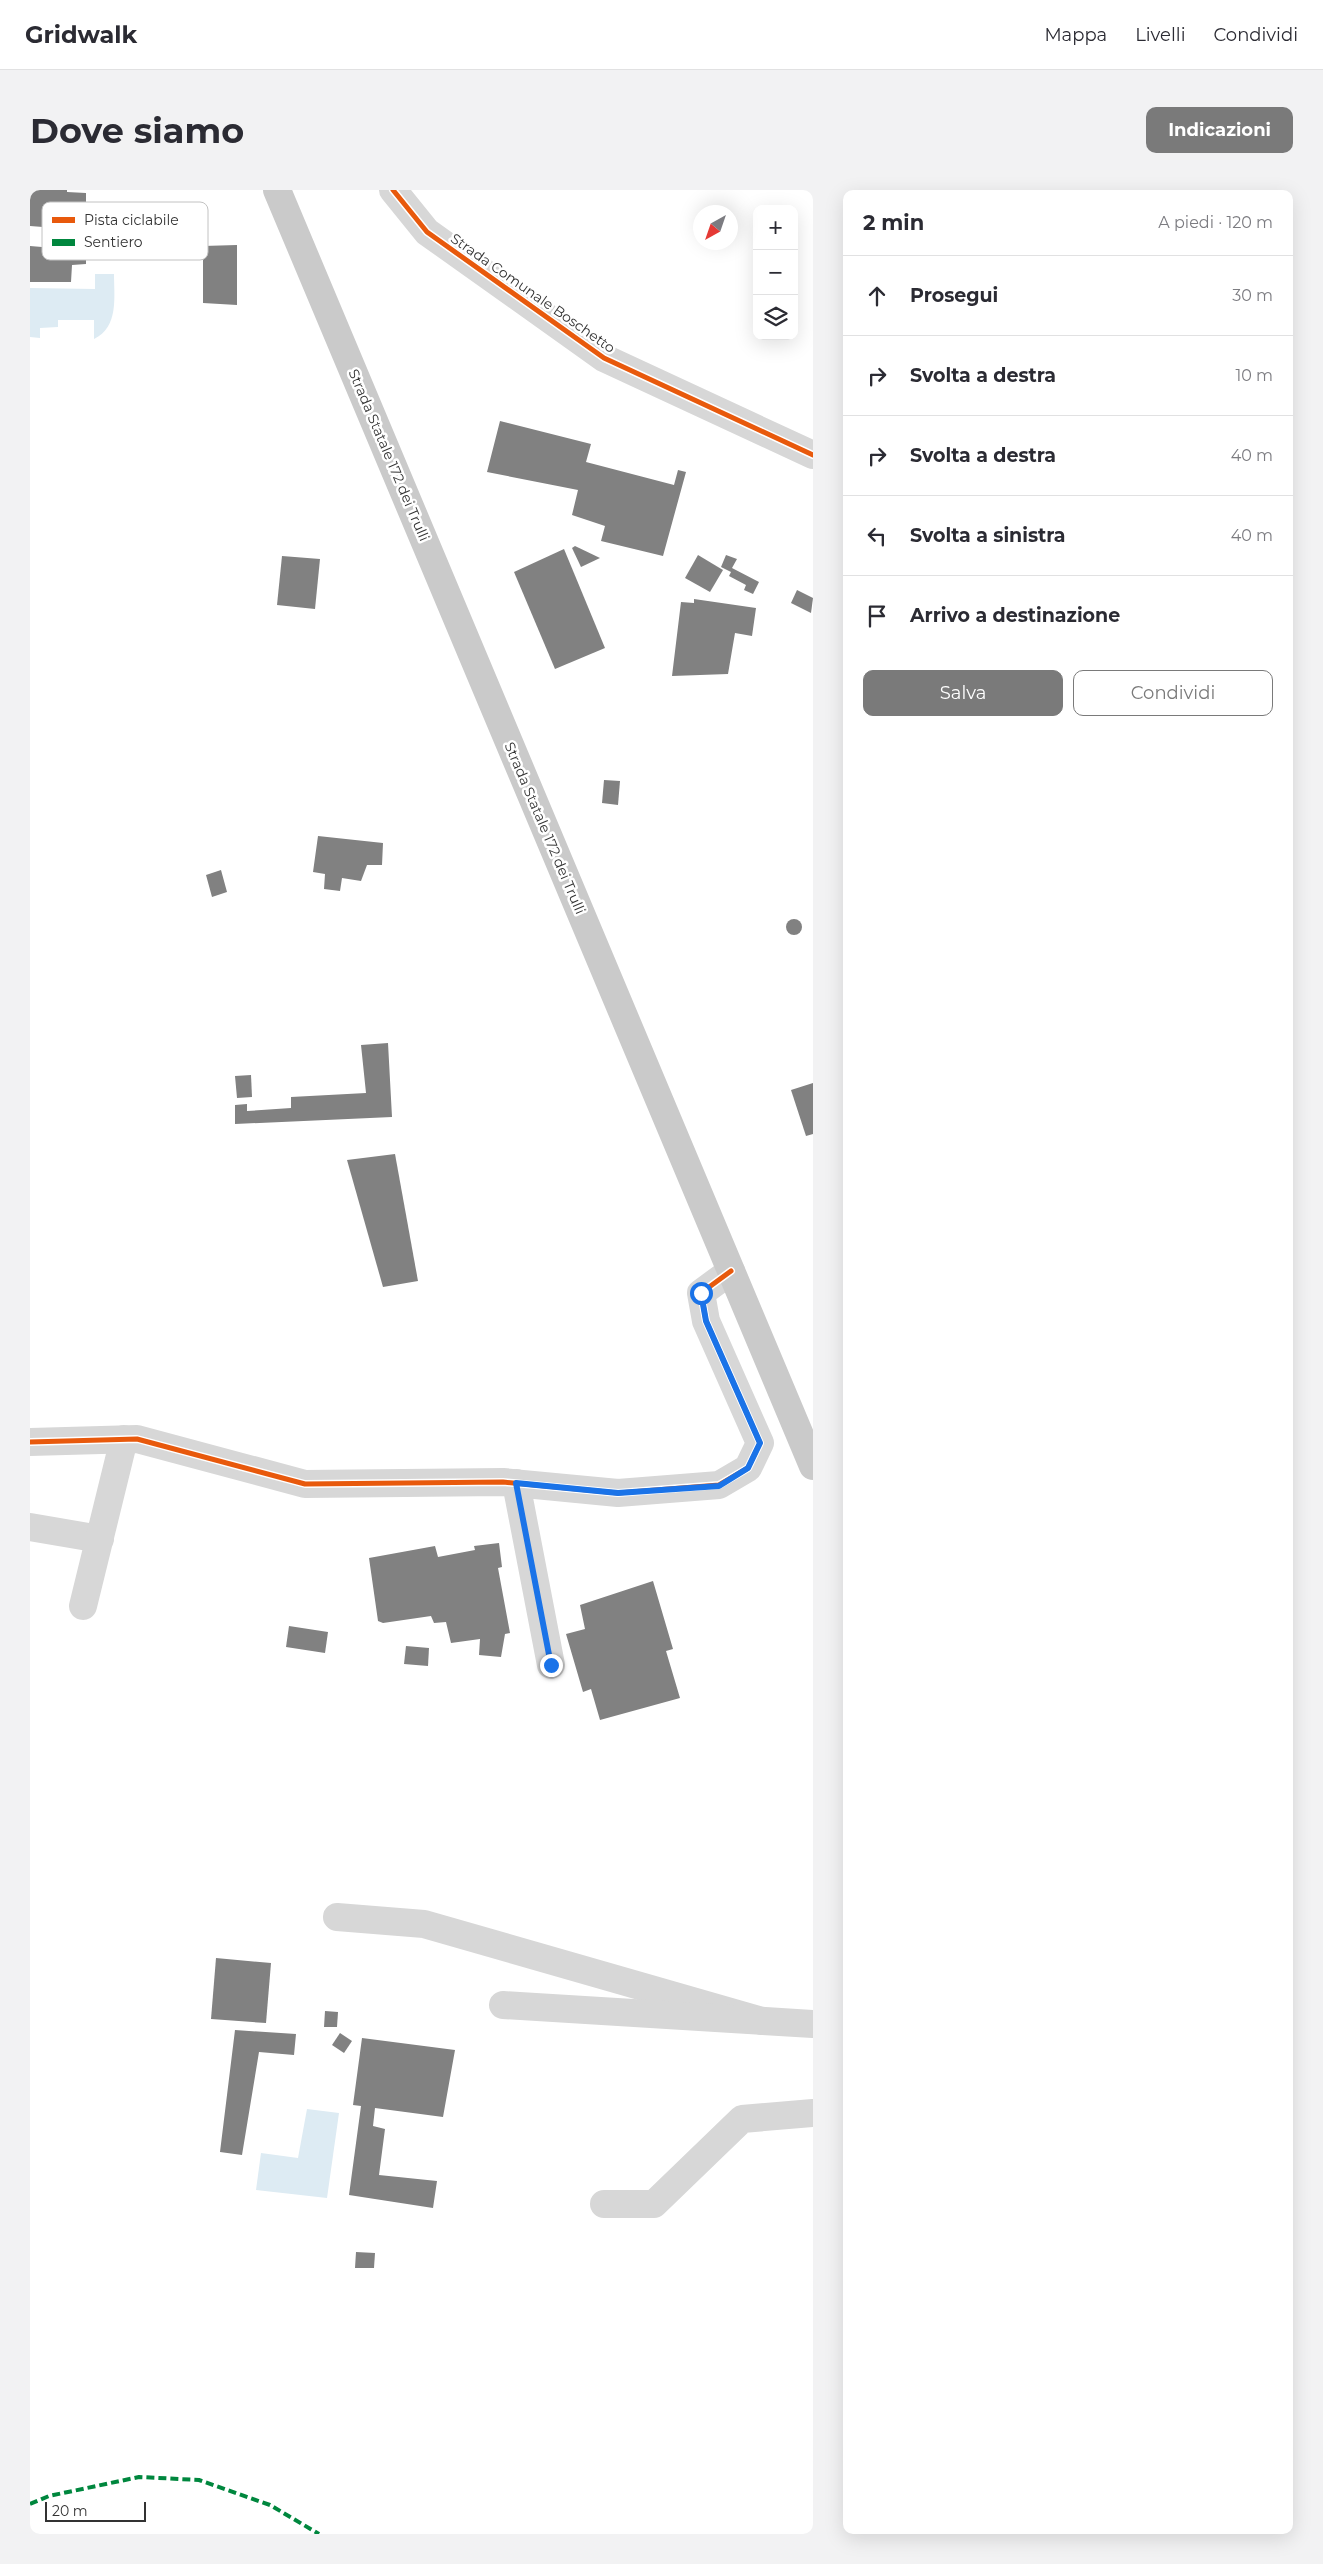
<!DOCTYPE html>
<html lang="it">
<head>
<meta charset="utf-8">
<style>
	body { margin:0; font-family:Montserrat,sans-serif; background:#f2f2f3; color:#2b2b33 }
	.controls { position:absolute; right:15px; top:15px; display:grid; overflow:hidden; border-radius:10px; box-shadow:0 5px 20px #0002 }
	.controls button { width:45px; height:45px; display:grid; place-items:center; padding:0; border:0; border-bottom:1px solid #e1e1e2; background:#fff; color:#2b2b33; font:25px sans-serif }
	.compass { position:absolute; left:663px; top:15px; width:45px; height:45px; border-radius:50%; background:#fff; box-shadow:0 5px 20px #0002; rotate:220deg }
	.scale { position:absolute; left:15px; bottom:12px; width:101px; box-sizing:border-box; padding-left:5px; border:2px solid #333; border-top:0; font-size:14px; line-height:18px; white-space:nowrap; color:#333; -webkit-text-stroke:4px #fff; paint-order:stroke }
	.stop { position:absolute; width:15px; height:15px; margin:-11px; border:4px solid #1a73e8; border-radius:50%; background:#fff }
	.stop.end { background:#1a73e8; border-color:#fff; box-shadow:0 1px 5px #0008 }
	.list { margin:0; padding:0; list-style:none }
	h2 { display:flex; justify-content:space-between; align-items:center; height:65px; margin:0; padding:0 20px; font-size:21px }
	h2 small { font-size:16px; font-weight:400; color:#7c7c81 }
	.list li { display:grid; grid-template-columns:32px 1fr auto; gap:15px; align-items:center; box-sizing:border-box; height:80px; padding:0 20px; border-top:1px solid #e1e1e2 }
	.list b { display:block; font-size:19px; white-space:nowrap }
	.list em { font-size:16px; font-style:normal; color:#7c7c81 }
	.actions { display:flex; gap:10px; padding:15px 20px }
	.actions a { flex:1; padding:11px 0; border:1px solid #7a7a7a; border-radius:10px; text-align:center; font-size:18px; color:#7a7a7a }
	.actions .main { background:#7a7a7a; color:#fff }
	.icon { flex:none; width:28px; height:28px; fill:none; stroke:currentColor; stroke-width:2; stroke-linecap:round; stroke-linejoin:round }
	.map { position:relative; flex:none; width:783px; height:2344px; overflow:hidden; border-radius:10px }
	header { display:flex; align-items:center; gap:30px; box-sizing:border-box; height:70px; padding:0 25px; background:#fff; border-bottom:1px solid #e1e1e2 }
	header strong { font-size:24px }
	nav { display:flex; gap:28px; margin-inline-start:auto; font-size:18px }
	.intro { display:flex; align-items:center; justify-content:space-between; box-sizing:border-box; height:120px; padding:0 30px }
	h1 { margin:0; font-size:35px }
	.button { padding:12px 22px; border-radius:10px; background:#7a7a7a; color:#fff; font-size:18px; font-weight:700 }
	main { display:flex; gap:30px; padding:0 30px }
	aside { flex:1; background:#fff; border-radius:10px; box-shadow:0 5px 20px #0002 }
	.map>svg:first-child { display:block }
	.water { fill:#ddebf3 }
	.building { fill:#818181 }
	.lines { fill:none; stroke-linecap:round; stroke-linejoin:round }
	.minor { stroke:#d7d7d7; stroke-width:28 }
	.major { stroke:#cacaca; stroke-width:28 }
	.quiet { stroke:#00873e; stroke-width:4; stroke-dasharray:8 4; stroke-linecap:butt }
	.cycleway-casing { stroke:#fff; stroke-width:8 }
	.cycleway { stroke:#e8590c; stroke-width:5 }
	.route { stroke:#1a73e8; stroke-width:6 }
	.labels { text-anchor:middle; stroke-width:5; stroke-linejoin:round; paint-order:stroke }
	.street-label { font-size:14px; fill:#333; stroke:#fff }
	.key { fill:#fff; stroke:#c2c2c2; stroke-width:1 }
	.key-label { font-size:14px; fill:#333 }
</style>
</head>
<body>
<header>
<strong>Gridwalk</strong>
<nav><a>Mappa</a><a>Livelli</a><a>Condividi</a></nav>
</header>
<div class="intro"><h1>Dove siamo</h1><a class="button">Indicazioni</a></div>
<main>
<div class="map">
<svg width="783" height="2344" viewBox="0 0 783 2344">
	<rect width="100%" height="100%" fill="#fff"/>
	<g class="water">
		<path d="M65,84H84C84,107 89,137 64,149V130H28V137L10,138V148L0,147V98L65,99Z"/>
		<polygon points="277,1919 309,1923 297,2008 226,2000 231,1963 268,1968"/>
	</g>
	<g class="building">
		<polygon points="0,0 37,0 37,2 56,3 56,74 42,75 41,92 0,92 0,56 12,57 13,37 0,36"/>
		<polygon points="207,55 207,115 173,113 173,56"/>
		<polygon points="470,231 561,254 556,272 644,295 648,280 656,282 633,366 571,351 575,336 542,325 548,300 457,282"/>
		<polygon points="545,356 570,368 551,377 542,358"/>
		<polygon points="534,359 575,458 525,479 484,382"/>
		<polygon points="668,365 693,380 680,402 655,388"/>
		<polygon points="696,365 707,369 702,378 729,392 723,404 714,400 716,395 699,386 701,382 691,377"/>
		<polygon points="252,366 290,369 285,419 247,415"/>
		<polygon points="767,400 783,408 781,423 761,413"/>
		<polygon points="664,409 726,418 722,446 705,443 698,484 642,486 651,412 664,413"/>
		<polygon points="574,590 590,591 588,615 572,613"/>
		<polygon points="288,646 353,653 352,675 337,675 331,691 312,688 310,701 294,699 295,684 283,682"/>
		<polygon points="191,680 197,702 182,707 176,685"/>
		<circle cx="764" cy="737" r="8"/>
		<polygon points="358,853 362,927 205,934 205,915 217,914 217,921 261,918 261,907 336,903 331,855"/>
		<polygon points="221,885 222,907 207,908 205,886"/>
		<polygon points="783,893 783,944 776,946 761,900"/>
		<polygon points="365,964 388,1091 353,1097 317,970"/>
		<polygon points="469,1353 472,1377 468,1378 480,1443 475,1444 471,1467 449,1465 450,1449 421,1453 416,1432 404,1433 401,1426 353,1433 348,1431 339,1368 405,1356 408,1367 445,1360 444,1356"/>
		<polygon points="623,1391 643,1459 636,1461 650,1508 570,1530 561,1499 553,1502 536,1444 555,1439 550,1415"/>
		<polygon points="259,1436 298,1442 295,1463 256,1457"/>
		<polygon points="376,1456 399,1458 398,1476 374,1474"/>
		<polygon points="186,1768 241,1773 236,1833 181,1829"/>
		<polygon points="295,1821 308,1822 307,1837 294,1837"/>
		<polygon points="205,1840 266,1844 264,1865 229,1862 212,1965 190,1962"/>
		<polygon points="310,1843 322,1851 314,1863 302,1855"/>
		<polygon points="332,1848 425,1860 413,1927 345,1918 343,1936 355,1939 349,1985 407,1991 403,2018 319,2005 331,1916 323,1915"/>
		<polygon points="326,2062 345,2063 344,2078 325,2078"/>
	</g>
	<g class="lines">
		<g class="minor">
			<polyline points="363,0 397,42 574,168 783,265"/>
			<polyline points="0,1252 107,1249 275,1294 473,1292 588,1303 689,1295 718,1278 730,1253 676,1131 671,1103 701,1081"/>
			<polyline points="486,1293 521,1475"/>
			<polyline points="0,1337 70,1349"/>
			<polyline points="53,1416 94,1249"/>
			<polyline points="307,1727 394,1734 732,1831"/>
			<polyline points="473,1815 783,1834"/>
			<polyline points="574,2014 624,2014 712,1929 783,1923"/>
		</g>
		<polyline class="major" points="247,0 783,1276"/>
		<polyline class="quiet" points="0,2314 19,2306 109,2287 169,2290 240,2315 289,2344"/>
		<defs>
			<g id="cycleway">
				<polyline points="363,0 397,42 574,168 783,265"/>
				<polyline points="0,1252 107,1249 275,1294 473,1292 588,1303 689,1295 718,1278 730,1253 676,1131 671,1103 701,1081"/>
			</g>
		</defs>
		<use href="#cycleway" class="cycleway-casing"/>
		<use href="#cycleway" class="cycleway"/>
	</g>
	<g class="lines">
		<polyline class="route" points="521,1475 486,1293 588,1303 689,1296 718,1278 730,1253 676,1131 671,1103"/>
	</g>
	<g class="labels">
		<g class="street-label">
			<text transform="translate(503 103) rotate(35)" y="5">Strada Comunale Boschetto</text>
			<text transform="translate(359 265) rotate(67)" y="5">Strada Statale 172 dei Trulli</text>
			<text transform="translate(515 638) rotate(67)" y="5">Strada Statale 172 dei Trulli</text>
		</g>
	</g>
	<rect x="12" y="12" width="166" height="58" rx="8" class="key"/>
	<rect x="22" y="27" width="23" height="6" fill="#e8590c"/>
	<rect x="22" y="49" width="23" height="7" fill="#00873e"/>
	<g class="key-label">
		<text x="54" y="35">Pista ciclabile</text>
		<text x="54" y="57">Sentiero</text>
	</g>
</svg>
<div class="controls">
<button>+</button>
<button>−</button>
<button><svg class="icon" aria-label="layers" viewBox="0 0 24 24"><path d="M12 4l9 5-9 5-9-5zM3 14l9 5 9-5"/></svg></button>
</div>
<svg class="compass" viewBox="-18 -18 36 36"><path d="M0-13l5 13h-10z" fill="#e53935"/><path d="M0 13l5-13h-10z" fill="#7c7c81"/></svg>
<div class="scale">20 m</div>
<div class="stop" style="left:671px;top:1103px"></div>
<div class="stop end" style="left:521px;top:1475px"></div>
</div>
<aside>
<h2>2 min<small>A piedi · 120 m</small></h2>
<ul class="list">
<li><svg class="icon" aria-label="ahead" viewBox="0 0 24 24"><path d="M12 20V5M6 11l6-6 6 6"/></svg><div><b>Prosegui</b></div><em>30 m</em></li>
<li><svg class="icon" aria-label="right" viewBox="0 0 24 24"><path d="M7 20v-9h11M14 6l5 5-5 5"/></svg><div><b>Svolta a destra</b></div><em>10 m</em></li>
<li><svg class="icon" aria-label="right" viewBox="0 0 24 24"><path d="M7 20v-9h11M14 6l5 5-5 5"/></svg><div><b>Svolta a destra</b></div><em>40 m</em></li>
<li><svg class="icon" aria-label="left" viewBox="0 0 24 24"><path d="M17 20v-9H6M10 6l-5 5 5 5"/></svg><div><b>Svolta a sinistra</b></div><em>40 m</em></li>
<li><svg class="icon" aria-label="arrive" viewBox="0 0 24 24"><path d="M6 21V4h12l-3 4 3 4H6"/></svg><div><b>Arrivo a destinazione</b></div></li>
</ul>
<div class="actions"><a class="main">Salva</a><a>Condividi</a></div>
</aside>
</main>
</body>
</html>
